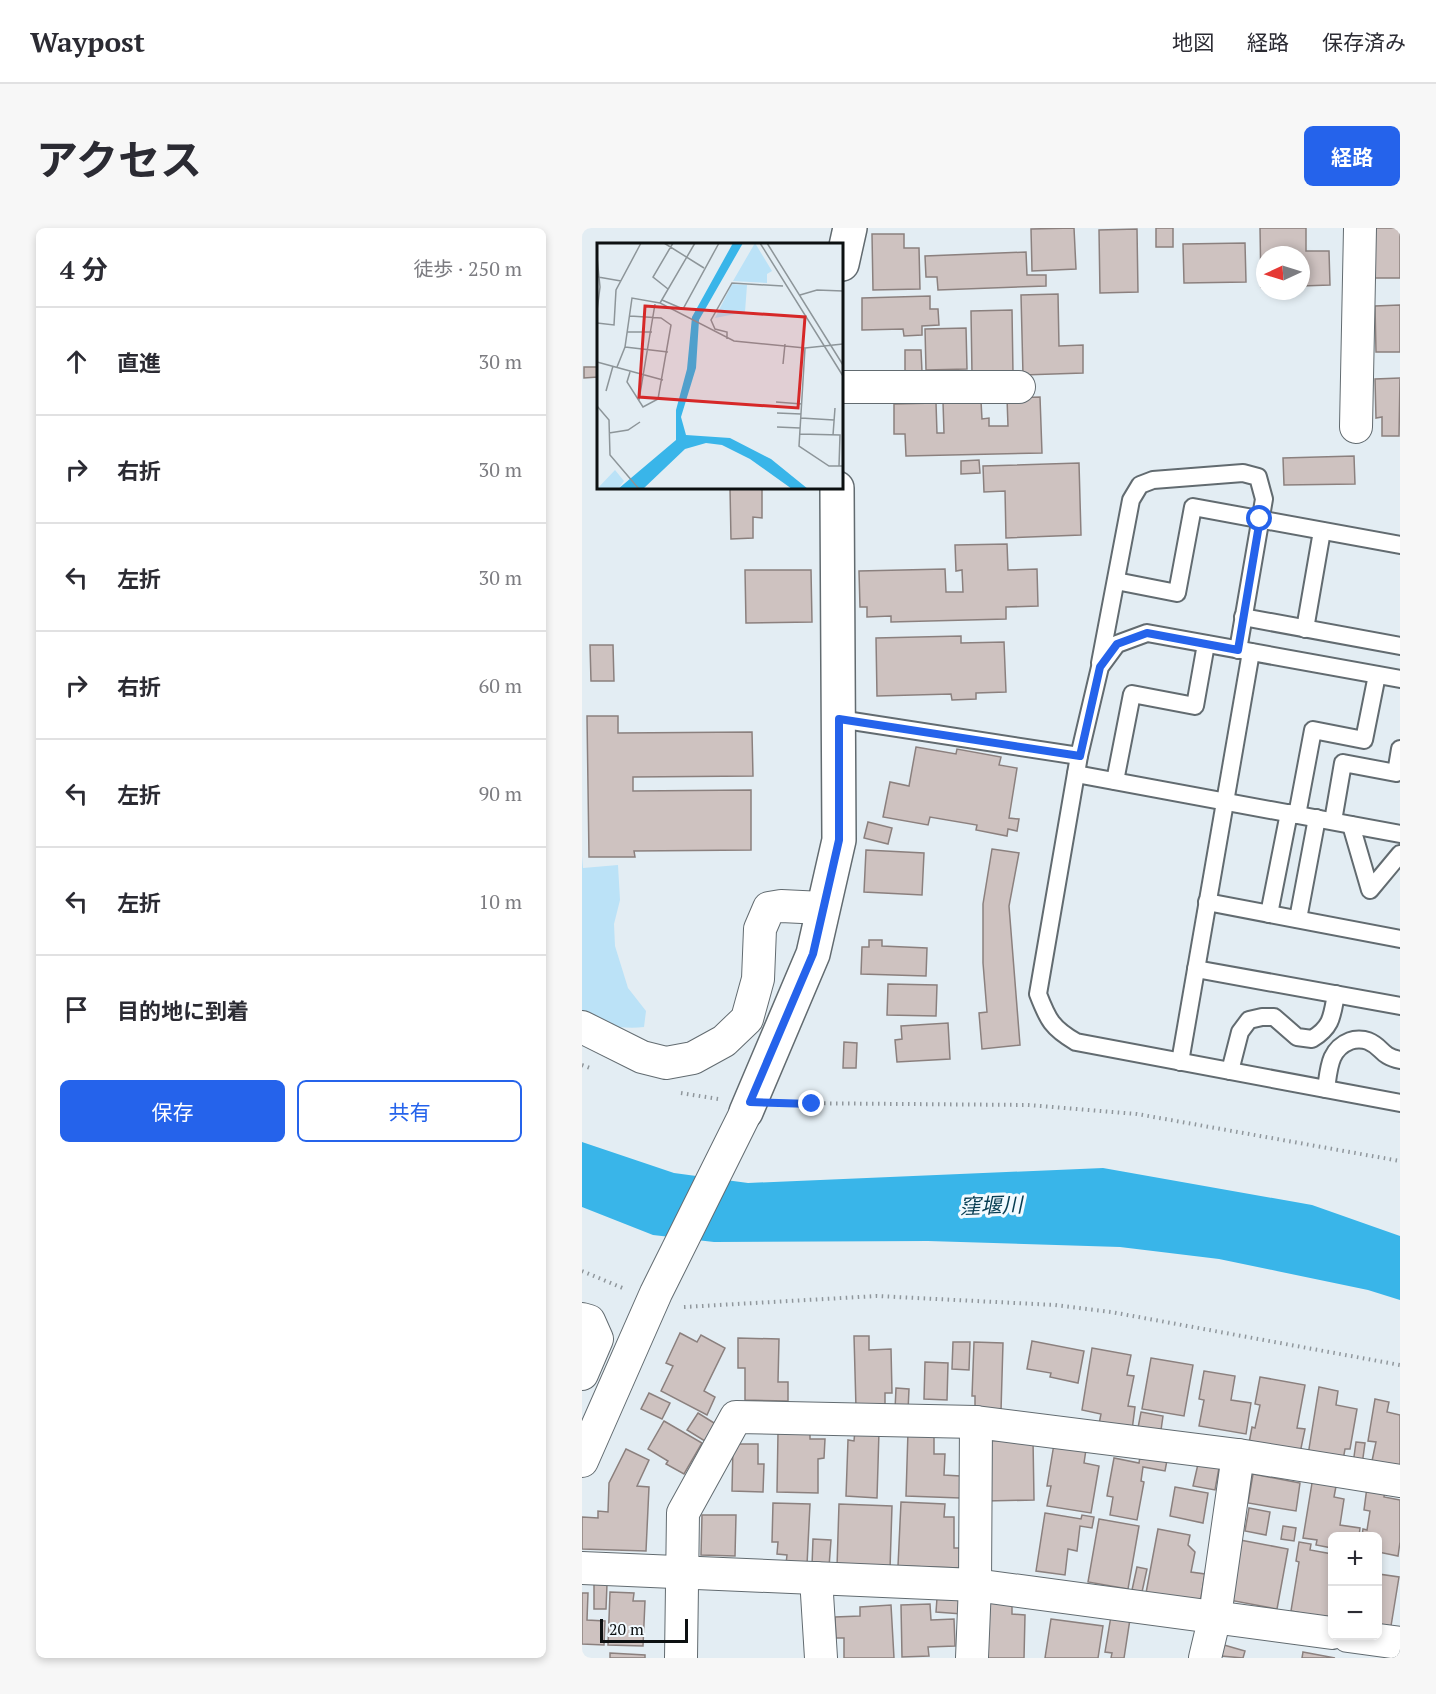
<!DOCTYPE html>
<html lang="ja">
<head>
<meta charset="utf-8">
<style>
	body { margin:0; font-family:"PT Serif","Noto Sans JP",serif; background:#f7f7f7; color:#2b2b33 }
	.controls { position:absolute; right:18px; bottom:18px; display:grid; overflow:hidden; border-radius:9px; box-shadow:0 3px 9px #0003 }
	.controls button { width:54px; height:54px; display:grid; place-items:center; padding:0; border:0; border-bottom:2px solid #e1e1e2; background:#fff; color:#2b2b33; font:30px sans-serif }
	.compass { position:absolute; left:674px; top:18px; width:54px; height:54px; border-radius:50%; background:#fff; box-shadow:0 3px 9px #0003; rotate:266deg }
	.scale { position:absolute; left:18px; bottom:15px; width:88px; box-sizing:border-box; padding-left:6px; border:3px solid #0c1011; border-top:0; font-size:16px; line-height:21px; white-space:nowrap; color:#0c1011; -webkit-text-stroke:4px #f2faff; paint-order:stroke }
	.stop { position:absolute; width:18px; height:18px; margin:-14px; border:4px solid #2563eb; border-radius:50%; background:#fff }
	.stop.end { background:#2563eb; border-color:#fff; box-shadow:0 2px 6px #0008 }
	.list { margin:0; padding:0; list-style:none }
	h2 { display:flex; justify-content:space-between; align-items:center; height:78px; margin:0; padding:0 24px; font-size:26px }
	h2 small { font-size:20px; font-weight:400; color:#7c7c81 }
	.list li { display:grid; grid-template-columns:39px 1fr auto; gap:18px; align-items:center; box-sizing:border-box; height:108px; padding:0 24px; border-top:2px solid #e1e1e2 }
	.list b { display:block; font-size:22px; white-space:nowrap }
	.list em { font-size:20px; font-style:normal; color:#7c7c81 }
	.actions { display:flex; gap:12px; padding:18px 24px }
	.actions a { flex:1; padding:14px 0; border:2px solid #2563eb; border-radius:9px; text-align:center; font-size:21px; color:#2563eb }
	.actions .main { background:#2563eb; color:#fff }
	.icon { flex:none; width:33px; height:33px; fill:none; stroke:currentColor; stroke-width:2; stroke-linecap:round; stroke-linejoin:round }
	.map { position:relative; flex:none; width:818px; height:1430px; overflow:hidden; border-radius:9px }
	header { display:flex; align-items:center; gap:36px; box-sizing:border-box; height:84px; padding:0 30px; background:#fff; border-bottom:2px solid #e1e1e2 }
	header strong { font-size:28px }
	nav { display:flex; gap:33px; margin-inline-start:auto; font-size:21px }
	.intro { display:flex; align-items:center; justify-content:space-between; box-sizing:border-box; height:144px; padding:0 36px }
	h1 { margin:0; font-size:42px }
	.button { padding:15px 27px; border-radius:9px; background:#2563eb; color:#fff; font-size:21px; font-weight:700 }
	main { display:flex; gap:36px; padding:0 36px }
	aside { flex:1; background:#fff; border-radius:9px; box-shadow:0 3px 9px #0003 }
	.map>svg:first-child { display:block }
	.green { fill:#bbe2f7 }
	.water { fill:#39b5e9 }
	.building { fill:#cec2c0; stroke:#8b807e; stroke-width:1.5 }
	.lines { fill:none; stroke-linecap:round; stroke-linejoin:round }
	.lane-casing { stroke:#626b70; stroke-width:20 }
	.street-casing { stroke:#626b70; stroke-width:34 }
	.secondary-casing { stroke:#626b70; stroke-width:36 }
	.path { stroke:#90979c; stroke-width:4; stroke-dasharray:1.5 4.5; stroke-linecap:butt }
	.lane { stroke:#fff; stroke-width:16 }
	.street { stroke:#fff; stroke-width:32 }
	.secondary { stroke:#fff; stroke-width:33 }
	.route { stroke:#2563eb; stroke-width:8 }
	.labels { text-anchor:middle; stroke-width:6; stroke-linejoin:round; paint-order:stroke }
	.water-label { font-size:21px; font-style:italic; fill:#073d52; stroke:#f2faff }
	.inset-road { fill:none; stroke:#8d9599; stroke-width:1.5 }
	.view { fill:#d62828; fill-opacity:0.15; stroke:#d62828; stroke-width:3 }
	.inset-edge { fill:none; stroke:#0c1011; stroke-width:3 }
</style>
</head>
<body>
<header>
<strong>Waypost</strong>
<nav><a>地図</a><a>経路</a><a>保存済み</a></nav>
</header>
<div class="intro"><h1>アクセス</h1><a class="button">経路</a></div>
<main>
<aside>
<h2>4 分<small>徒歩 · 250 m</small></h2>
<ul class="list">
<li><svg class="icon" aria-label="ahead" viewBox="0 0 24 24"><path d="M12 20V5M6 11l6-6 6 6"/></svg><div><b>直進</b></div><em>30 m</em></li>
<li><svg class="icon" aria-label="right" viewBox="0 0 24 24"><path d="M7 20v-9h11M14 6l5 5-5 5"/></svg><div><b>右折</b></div><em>30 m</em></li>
<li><svg class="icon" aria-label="left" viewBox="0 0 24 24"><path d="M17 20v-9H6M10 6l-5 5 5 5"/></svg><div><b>左折</b></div><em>30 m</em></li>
<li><svg class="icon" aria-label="right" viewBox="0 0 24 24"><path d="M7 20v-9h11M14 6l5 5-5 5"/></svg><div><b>右折</b></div><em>60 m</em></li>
<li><svg class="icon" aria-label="left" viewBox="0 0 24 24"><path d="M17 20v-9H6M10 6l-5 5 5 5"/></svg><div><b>左折</b></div><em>90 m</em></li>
<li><svg class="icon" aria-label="left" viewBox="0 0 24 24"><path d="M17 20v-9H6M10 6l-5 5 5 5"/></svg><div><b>左折</b></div><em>10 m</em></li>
<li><svg class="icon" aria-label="arrive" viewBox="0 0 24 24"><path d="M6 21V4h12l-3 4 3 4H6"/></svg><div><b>目的地に到着</b></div></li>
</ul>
<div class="actions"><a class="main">保存</a><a>共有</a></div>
</aside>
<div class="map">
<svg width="818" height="1430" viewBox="0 0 818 1430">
	<rect width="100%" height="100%" fill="#e3edf3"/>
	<path class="green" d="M0,628L1,640L36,637L38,672L32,696L33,718L46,760L64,783L62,799C40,802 20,796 0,790Z"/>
	<polygon class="water" points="0,914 92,945 166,955 521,940 730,977 818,1008 818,1072 786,1062 637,1031 538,1019 346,1013 132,1014 71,1007 0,979"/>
	<g class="building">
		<polygon points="492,0 494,41 450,43 449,1"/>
		<rect x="574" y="0" width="17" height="19"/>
		<polygon points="678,0 724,0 724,23 747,23 748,57 719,58 719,27 683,27 683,58 679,59"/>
		<rect x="790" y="0" width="28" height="50"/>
		<polygon points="555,1 556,64 518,65 517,2"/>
		<polygon points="290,6 322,6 322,20 337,20 338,61 291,62"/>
		<polygon points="663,15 664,54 602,55 601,16"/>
		<polygon points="444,24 445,47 464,47 464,58 356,62 355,49 344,49 343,28"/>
		<polygon points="476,66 477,118 501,117 501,145 441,147 439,67"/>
		<polygon points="348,68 348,81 356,81 357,97 340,98 340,107 322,108 321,101 280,102 280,70"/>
		<polygon points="818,77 818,124 794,124 793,78"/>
		<polygon points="430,82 431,146 390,146 389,83"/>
		<polygon points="384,100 385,141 344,142 343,101"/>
		<polygon points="323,122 339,122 340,144 323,145"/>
		<polygon points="2,139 16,139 16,149 2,150"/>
		<polygon points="818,150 817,208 800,208 800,189 794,190 793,151"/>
		<polygon points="458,169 460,225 324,228 323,206 312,206 312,176 354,175 355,205 362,205 361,174 399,173 400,191 407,190 407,198 426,198 425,170"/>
		<polygon points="772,228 773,256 702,257 701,230"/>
		<polygon points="397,232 398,245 379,246 379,233"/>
		<polygon points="497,235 499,307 424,310 423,263 402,264 401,238"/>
		<polygon points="148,260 180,260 180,290 171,289 171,310 149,311"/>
		<polygon points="425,316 426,342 455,341 456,378 424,379 424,391 309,394 309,388 285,389 285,379 278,379 277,343 363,341 364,364 381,364 380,342 374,343 373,317"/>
		<polygon points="163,342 229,342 230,394 164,395"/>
		<polygon points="379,408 379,415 422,414 424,464 394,465 394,471 370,472 369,466 295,468 294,410"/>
		<polygon points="8,417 31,417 32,453 9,453"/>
		<polygon points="5,488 36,488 36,505 170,504 171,548 51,549 51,563 169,562 169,622 52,623 53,629 7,629"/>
		<polygon points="334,519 374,526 375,521 419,529 417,537 435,540 427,590 437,591 435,603 426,601 425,608 394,602 395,597 348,589 346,597 301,589 308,554 327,558"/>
		<polygon points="286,594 310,600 306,616 282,610"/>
		<polygon points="410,621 437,625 427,678 438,817 400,821 397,785 405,784 401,735 401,676"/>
		<polygon points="284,622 342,625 340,667 282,664"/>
		<polygon points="287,712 300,712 300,718 345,720 344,748 279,746 280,719 287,719"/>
		<polygon points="306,756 355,757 354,788 305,787"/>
		<polygon points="366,795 368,831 315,834 313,812 320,811 319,798"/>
		<polygon points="262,814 275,815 274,840 261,840"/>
		<polygon points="98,1105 115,1114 119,1107 143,1120 122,1163 133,1169 125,1187 79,1163 91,1138 84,1135"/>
		<polygon points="272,1108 287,1108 287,1122 309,1121 310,1165 303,1165 303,1180 274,1180"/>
		<polygon points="156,1110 197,1111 196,1154 206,1154 206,1173 163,1172 163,1140 156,1140"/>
		<polygon points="450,1113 502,1123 496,1155 468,1149 469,1145 445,1141"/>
		<polygon points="371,1114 388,1114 387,1142 370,1141"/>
		<polygon points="392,1114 421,1115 419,1183 393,1182 393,1168 390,1168"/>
		<polygon points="510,1120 549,1127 545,1147 552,1148 546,1178 553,1179 550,1202 517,1196 519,1186 500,1182"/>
		<polygon points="569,1130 611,1137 602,1188 560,1181"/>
		<polygon points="343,1134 366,1135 365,1172 342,1171"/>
		<polygon points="622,1143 653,1148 649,1172 669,1175 664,1206 617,1198 622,1172 617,1171"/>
		<polygon points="678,1149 723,1157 715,1200 723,1201 718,1225 667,1215 670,1199 673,1200 678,1177 673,1176"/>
		<polygon points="737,1159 756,1163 754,1177 775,1181 768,1221 763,1221 761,1232 726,1227"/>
		<polygon points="314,1160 327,1161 326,1183 313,1182"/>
		<polygon points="67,1165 88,1175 80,1191 59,1181"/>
		<polygon points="793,1171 807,1174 805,1184 818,1187 818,1238 790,1233 794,1214 786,1213"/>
		<polygon points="559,1184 581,1188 578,1209 555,1205"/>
		<polygon points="116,1185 137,1198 126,1215 105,1202"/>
		<polygon points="82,1193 120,1215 102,1246 84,1236 86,1233 66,1221"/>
		<polygon points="228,1201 228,1211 243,1211 242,1230 236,1231 236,1265 195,1264 196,1205"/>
		<polygon points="273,1202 297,1203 295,1270 264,1268 266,1212 272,1213"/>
		<polygon points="326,1203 352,1203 352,1226 363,1226 362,1247 378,1248 378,1270 324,1268"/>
		<polygon points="473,1210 505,1215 502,1235 517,1238 509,1285 465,1278 469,1258 465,1258"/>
		<polygon points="451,1211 452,1272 404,1273 403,1213"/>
		<polygon points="774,1214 783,1215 780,1237 771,1236"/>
		<polygon points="151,1216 176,1216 176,1236 182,1236 181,1264 150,1263"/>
		<polygon points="44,1221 67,1232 55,1258 67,1259 64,1323 0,1321 0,1289 16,1290 16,1283 26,1284 27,1255"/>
		<polygon points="559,1222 586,1227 583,1243 561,1239 559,1253 562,1254 555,1292 528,1287 531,1269 525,1268 532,1230 557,1235"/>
		<polygon points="616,1236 637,1240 633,1262 611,1258"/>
		<polygon points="671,1246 718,1255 714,1283 666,1275"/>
		<polygon points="731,1249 755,1253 752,1269 762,1271 758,1297 778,1300 777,1308 750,1308 750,1320 734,1317 735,1312 721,1310"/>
		<polygon points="593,1259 626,1265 621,1295 588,1288"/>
		<polygon points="785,1259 803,1262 802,1269 818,1272 818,1314 816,1328 796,1324 796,1308 780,1308 781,1301 785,1302 788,1283 782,1282"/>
		<polygon points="319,1274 363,1276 362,1289 372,1289 372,1320 379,1320 379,1340 316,1338"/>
		<polygon points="191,1275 228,1276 225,1337 204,1336 205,1327 195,1326 196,1314 190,1314"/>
		<polygon points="257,1276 310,1278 308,1341 255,1339"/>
		<polygon points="667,1280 688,1284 684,1307 663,1303"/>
		<polygon points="463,1285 499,1291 500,1287 512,1289 510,1300 498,1298 495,1323 486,1321 483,1347 454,1343"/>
		<polygon points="120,1287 154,1287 153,1328 119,1327"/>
		<polygon points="517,1291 557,1298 546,1361 506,1354"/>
		<polygon points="701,1298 714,1300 712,1313 699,1311"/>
		<polygon points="576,1301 608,1307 606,1317 613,1324 609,1344 623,1346 618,1375 564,1365"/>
		<polygon points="231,1311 249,1312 247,1339 230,1338"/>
		<polygon points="658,1312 706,1321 695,1381 647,1372"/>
		<polygon points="717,1314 729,1316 728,1322 750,1326 750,1391 709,1383 717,1334 714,1333"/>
		<polygon points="796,1336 798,1337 797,1346 817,1349 809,1398 796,1396"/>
		<polygon points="555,1339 565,1341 560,1364 550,1362"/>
		<polygon points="12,1356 25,1356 24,1381 12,1381"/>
		<polygon points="28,1364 52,1365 51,1373 63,1373 61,1418 26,1417"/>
		<polygon points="0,1365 6,1365 5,1392 23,1393 22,1417 0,1416"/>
		<polygon points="355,1370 376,1372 380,1377 380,1386 354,1384"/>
		<polygon points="403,1374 430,1375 430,1386 443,1387 442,1430 401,1430"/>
		<polygon points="348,1376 349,1392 372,1391 373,1418 346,1419 347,1428 320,1429 319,1377"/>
		<polygon points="309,1377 312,1430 262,1430 262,1410 254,1410 253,1389 278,1388 278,1379"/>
		<polygon points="529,1388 548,1391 542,1430 529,1430 530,1425 523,1424"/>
		<polygon points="469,1391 521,1398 516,1430 463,1430"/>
		<polygon points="642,1417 663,1423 661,1430 639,1428"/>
		<polygon points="721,1424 753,1430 720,1430"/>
		<polygon points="28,1425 63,1427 63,1430 28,1430"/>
	</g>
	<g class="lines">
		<defs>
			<g id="lane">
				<polyline points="534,353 595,365 611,279 818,317"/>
				<polyline points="661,389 818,418"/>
				<polyline points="723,401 740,303"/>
				<polyline points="518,435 549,272 558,257 571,252 661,245 676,249 682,271 656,422"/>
				<path d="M818,451L565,405L535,416L518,439L497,528L456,766C466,792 470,800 494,814L818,875"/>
				<polyline points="257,491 497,528"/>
				<polyline points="494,546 818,606"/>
				<polyline points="533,553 550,466 613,478 624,416"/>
				<polyline points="715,587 731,502 782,512 795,447"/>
				<polyline points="751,593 761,535 814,545 818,521"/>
				<polyline points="769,597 788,662 818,626"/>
				<polyline points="625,674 818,711"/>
				<polyline points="687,686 707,585"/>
				<polyline points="716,691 735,590"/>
				<polyline points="614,741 818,778"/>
				<polyline points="598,834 669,424"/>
				<path d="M648,843L658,804L667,792L680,789H692L715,809L730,811C750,799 750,788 754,766"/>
				<path d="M744,861C747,841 747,821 768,813C773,811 781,811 786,813C801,819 798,828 818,832"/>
			</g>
			<g id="street">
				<polyline points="260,159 437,159"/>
				<polyline points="774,199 778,0"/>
				<polyline points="0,799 60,829 84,835 111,830 142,813 165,791 176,751 178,701 187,680 199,678 241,680"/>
				<polyline points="0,1091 7,1093 15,1111 0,1146"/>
				<polyline points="0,1233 74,1065 164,884"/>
				<polyline points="0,1340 393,1357 750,1405"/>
				<polyline points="234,1350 239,1430"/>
				<polyline points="766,1408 818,1415"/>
				<polyline points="99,1430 101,1285 154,1189 394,1194 656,1227 818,1253"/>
				<polyline points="390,1430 393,1357 394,1194"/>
				<polyline points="623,1430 633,1388 656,1227"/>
			</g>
			<g id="secondary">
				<polyline points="260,36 268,0"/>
				<polyline points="164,884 231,726 257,612 255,260"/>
			</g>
		</defs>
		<use href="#lane" class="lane-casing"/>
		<use href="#street" class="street-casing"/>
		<use href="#secondary" class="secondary-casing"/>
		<g class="path">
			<polyline points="0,837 11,841"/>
			<polyline points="99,865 136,871"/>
			<polyline points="200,875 446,877 555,886 818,933"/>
			<polyline points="0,1043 43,1061"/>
			<polyline points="102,1079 295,1068 473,1077 529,1084 818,1137"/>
		</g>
		<use href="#lane" class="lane"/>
		<use href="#street" class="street"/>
		<use href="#secondary" class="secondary"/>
	</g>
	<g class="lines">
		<polyline class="route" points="230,876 168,874 231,726 257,612 257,491 498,528 518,439 535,416 565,405 656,422 678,291"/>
	</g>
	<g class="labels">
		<g class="water-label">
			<text transform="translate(409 978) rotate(-2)" y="7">窪堰川</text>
		</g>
	</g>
	<g transform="translate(15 15)">
		<rect width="246" height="246" fill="#e3edf3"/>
		<path d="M158,0L175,28L170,31V40L136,38ZM135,41L150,42L148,69L118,75ZM18,227L27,238L21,246H0Z" fill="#bbe2f7"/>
		<path d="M136,0H146L102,77L99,125L84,174L89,192L133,195L174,216L211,246H195L153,216L125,202L109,200L88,206L46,246H21L79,197V167L90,126L95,74Z" fill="#39b5e9"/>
		<path class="inset-road" d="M67,0L107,25M98,0L63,60L137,98L208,105L246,101M163,0L246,133M170,0L246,122M0,14L3,44L0,68M1,34L24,38M71,46L56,34L76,0M203,52L220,47L246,48M65,57L86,66L122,0M0,80L17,82L19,47L44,0M30,89H55M130,96V89L118,86L114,77L135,40L186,43M28,104L71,109M208,105L202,203L232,223H246M0,119L66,137M186,121L188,101M20,124L28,104L35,55L63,60M33,129L30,139L46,164L61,156L74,82L64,75L33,73M9,148L16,123M42,157L58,61M179,159L205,161M0,163L12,177L13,212L42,246M180,170L204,171M204,175L237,177M180,184L203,185M12,190L31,187L43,179M203,191L243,192L242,223M236,192L238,165"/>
		<path class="view" d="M48,63L208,74L201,165L42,154Z"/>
		<rect width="246" height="246" class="inset-edge"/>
	</g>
</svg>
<div class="controls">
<button>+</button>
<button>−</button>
</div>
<svg class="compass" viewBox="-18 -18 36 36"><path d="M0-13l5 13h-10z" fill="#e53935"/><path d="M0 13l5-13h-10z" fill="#7c7c81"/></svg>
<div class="scale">20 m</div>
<div class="stop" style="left:678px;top:291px"></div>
<div class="stop end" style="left:230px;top:876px"></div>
</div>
</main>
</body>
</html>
